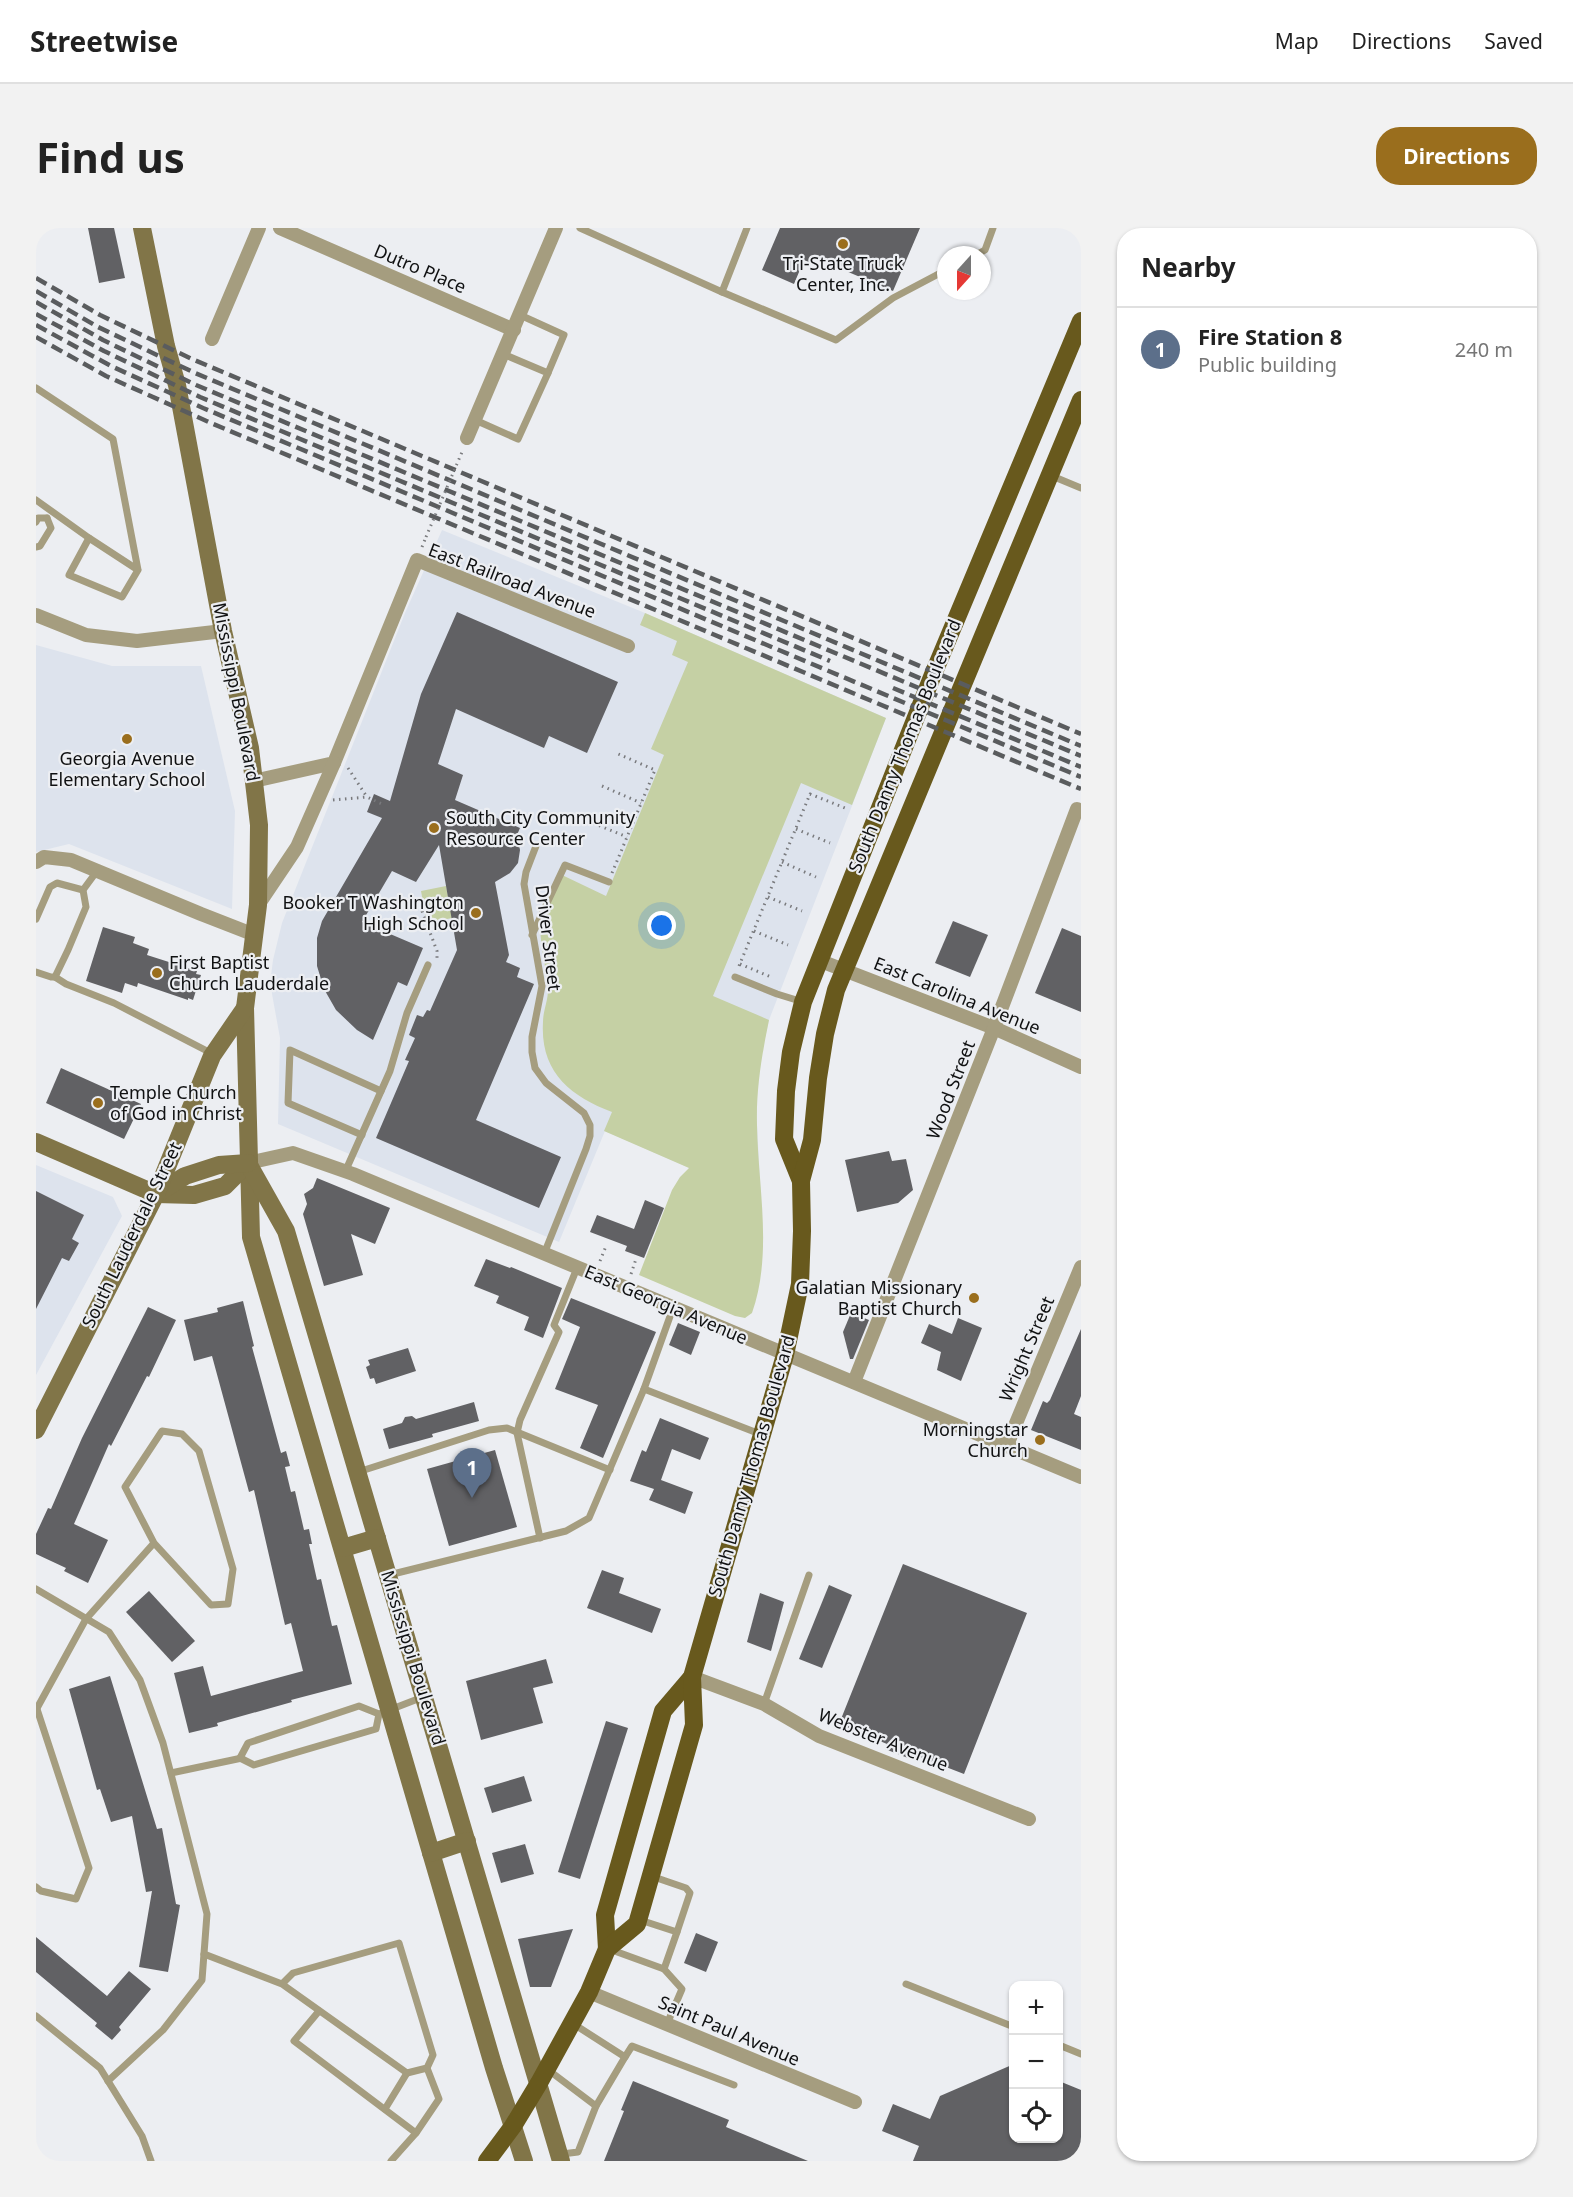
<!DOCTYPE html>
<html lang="en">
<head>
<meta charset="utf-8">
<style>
	body { margin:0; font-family:"Noto Sans",sans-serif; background:#f2f2f2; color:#222 }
	.controls { position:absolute; right:18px; bottom:18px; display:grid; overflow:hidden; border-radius:12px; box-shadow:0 2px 4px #0004 }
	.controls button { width:54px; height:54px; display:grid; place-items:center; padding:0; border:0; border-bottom:2px solid #e0e0e0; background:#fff; color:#222; font:30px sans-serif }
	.compass { position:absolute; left:901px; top:18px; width:54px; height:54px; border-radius:50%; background:#fff; box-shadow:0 2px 4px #0004; rotate:201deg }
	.you { position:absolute; left:626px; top:698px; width:21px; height:21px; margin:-15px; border:4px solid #fff; border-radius:50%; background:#1a73e8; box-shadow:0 0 0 9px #1a73e833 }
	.badge { display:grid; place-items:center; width:39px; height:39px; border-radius:50%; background:#9a6e1d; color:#fff; font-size:20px; font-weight:700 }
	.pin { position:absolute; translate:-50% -50px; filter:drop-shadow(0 2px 3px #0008) }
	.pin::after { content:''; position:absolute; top:32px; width:21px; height:18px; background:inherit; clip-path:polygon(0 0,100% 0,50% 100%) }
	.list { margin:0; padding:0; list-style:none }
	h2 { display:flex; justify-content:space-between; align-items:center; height:78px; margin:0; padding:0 24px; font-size:26px }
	h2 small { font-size:20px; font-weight:400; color:#767676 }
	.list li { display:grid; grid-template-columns:39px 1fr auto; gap:18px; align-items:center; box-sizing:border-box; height:84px; padding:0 24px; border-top:2px solid #e0e0e0 }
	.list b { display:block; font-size:22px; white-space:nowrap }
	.list p { margin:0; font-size:20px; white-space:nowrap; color:#767676 }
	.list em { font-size:20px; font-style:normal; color:#767676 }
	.icon { flex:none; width:33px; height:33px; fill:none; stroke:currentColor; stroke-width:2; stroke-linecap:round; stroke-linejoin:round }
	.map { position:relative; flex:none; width:1045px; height:1933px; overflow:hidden; border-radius:24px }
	header { display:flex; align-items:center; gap:36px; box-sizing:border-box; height:84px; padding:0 30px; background:#fff; border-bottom:2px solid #e0e0e0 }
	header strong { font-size:28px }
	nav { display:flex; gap:33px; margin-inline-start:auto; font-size:21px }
	.intro { display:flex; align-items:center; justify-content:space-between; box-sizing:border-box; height:144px; padding:0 36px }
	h1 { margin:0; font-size:42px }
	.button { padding:15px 27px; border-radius:24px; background:#9a6e1d; color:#fff; font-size:21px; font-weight:700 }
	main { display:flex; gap:36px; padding:0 36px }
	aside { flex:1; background:#fff; border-radius:24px; box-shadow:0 2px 4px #0004 }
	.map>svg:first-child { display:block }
	.built { fill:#dde3ed }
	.green { fill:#c5d0a4 }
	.building { fill:#616164 }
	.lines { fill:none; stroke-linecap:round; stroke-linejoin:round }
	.path { stroke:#797a7d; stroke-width:3; stroke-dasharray:1.5 4.5; stroke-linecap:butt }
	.lane { stroke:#a59d7f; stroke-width:7 }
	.street { stroke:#a59d7f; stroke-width:14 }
	.secondary { stroke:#817548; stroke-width:18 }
	.primary { stroke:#68591d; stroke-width:18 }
	.rail { stroke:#5a5c5e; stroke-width:4.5; stroke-dasharray:12 6; stroke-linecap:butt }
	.path-bridge { stroke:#797a7d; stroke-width:3; stroke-dasharray:1.5 4.5; stroke-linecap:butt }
	.poi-dot { fill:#9a6e1d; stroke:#eceef2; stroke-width:2 }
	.labels { text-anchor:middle; stroke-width:4.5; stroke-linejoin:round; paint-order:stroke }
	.poi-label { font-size:18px; fill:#101112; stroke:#eceef2; text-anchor:start }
	.street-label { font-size:18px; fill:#101112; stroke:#eceef2 }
</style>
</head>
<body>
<header>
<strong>Streetwise</strong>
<nav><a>Map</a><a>Directions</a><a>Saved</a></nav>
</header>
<div class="intro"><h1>Find us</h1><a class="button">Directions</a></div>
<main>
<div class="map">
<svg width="1045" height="1933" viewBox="0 0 1045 1933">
	<rect width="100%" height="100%" fill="#eceef2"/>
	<g class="built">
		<polygon points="406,302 609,385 850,490 733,792 726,823 721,867 721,897 725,971 569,903 523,1014 242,896 244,810 236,766 235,748 237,732 246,695 369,385"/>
		<polygon points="0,417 76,438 165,438 199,583 196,681 33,616 0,624"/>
		<polygon points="0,937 77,969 86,988 0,1147"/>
	</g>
	<g class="green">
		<path d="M609,385L850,490L816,577L765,555L677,768L733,792C726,826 720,861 721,897C722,959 737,1025 716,1085L709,1090L699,1088L603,1047L636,962L644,949L653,940L568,903L576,884C534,868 504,844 507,794C507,783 512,773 512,762C512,748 502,707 505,698C509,681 519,664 526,647L570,668L628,527L615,521L652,434L636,427L641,413L604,397Z"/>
		<polygon points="410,658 416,690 391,695 385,663"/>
	</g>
	<g class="building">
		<polygon points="52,0 78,0 89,50 63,55"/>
		<polygon points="744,0 884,0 857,63 784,32 782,38 768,32 758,56 726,42"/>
		<polygon points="421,384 582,454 551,525 513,508 508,520 420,481 402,536 427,547 419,572 484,600 481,607 484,622 482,635 474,645 459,654 473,727 470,734 484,740 481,749 498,756 440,892 525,929 503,980 340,910 373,833 369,832 379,810 373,807 381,787 387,789 391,782 394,783 421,722 403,617 380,654 356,643 326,694 387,720 371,758 362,754 337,812 321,802 300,782 288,761 281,738 281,710 286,693 346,590 331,584 338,566 354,573 385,466"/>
		<polygon points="917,693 952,707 934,749 899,735"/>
		<polygon points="67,699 99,709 97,715 113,721 111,727 161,743 160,746 165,747 157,772 152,770 152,772 102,755 101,759 89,755 86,765 50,753"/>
		<polygon points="1026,700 1045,708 1045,784 999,765"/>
		<polygon points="25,840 105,876 88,911 10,875"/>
		<polygon points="853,923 856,933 870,931 877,962 862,975 821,984 809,932"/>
		<polygon points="281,950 354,980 339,1016 315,1006 327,1047 288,1058 267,986 271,976 268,966 277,960"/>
		<polygon points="0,963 48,987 36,1011 43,1015 33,1033 26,1030 0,1081"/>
		<polygon points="609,972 628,980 608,1030 589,1023 591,1018 554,1004 561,987 598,1001"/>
		<polygon points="450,1031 474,1040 475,1039 526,1060 507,1110 488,1102 493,1089 460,1075 463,1068 438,1058"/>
		<polygon points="535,1070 620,1104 567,1230 544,1220 562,1177 519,1161 544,1099 526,1091"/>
		<polygon points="207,1073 218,1118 216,1119 245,1225 250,1223 254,1238 249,1239 255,1264 259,1263 268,1302 273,1301 276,1316 273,1316 281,1352 285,1351 296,1398 301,1397 316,1456 255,1472 256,1474 181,1495 182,1498 153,1505 138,1445 167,1438 175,1468 267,1443 255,1395 249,1397 218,1262 213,1264 176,1128 158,1133 148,1092 182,1084 181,1080"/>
		<polygon points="112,1079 140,1092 113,1149 111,1148 75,1218 73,1216 38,1296 72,1312 52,1355 28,1343 30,1340 0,1326 0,1306 12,1280 15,1281 46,1210"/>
		<polygon points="815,1085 833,1092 817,1131 814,1131 807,1104"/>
		<polygon points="922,1090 946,1100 925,1153 901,1142 905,1124 885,1115 893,1096 916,1106"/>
		<polygon points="642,1095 664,1104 655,1127 633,1117"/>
		<polygon points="1045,1101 1045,1168 1038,1186 1045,1189 1045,1222 995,1202 1007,1173 1011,1175 1014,1172"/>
		<polygon points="372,1120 380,1143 340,1156 338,1150 334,1151 330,1139 334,1137 332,1132"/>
		<polygon points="438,1174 443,1193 396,1206 397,1209 353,1221 347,1201 366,1195 369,1189 376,1188 380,1191"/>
		<polygon points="624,1190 673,1210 664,1232 636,1221 625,1252 657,1264 649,1286 613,1272 618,1261 594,1253 606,1222 610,1224"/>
		<polygon points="459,1222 481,1299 413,1318 391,1241"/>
		<polygon points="867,1336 991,1385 928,1546 879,1527 877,1532 849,1521 851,1516 803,1496"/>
		<polygon points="566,1342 588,1350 583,1365 625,1381 616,1405 551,1380"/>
		<polygon points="793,1357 816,1367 786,1440 763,1431"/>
		<polygon points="113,1363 159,1413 136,1434 90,1384"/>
		<polygon points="724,1365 748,1374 735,1423 711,1414"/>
		<polygon points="510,1431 517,1455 497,1460 507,1495 445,1512 430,1453"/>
		<polygon points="74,1448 121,1601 126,1600 140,1676 144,1677 132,1744 103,1739 116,1663 110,1664 96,1588 75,1594 64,1561 61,1562 33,1461"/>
		<polygon points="570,1493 592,1500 544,1651 522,1644"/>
		<polygon points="488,1548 496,1573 456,1585 448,1560"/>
		<polygon points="489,1616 498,1646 465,1655 456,1625"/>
		<polygon points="537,1701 515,1759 494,1759 482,1711"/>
		<polygon points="660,1705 682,1714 670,1744 648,1735"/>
		<polygon points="0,1709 71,1768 93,1743 115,1761 83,1799 85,1802 76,1812 59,1798 61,1795 0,1744"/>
		<polygon points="978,1836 978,1911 1023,1911 1023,1853 1045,1862 1045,1933 877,1933 883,1918 846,1903 857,1876 894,1891 904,1868"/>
		<polygon points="597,1853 693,1892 690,1899 772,1933 568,1933 588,1883 585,1882"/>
	</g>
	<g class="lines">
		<g class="path">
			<polyline points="386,319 390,309"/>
			<polyline points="312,540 331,569"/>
			<polyline points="566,558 605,575"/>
			<polyline points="297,572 331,569 348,577"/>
			<polyline points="552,593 591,609"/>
			<polyline points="760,601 794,615"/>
			<polyline points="746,634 780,649"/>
			<polyline points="576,645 619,542 580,525"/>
			<polyline points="732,669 766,683"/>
			<polyline points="386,683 401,723 401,730"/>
			<polyline points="718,703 752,717"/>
			<polyline points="704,736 735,749"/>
			<polyline points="703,738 774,566 809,580"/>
			<polyline points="564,1033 570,1018"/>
			<polyline points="595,1046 600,1031"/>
		</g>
		<g class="lane">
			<polyline points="544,0 686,64"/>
			<polyline points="711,0 686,64 800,112 857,70 910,42"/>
			<polyline points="940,27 949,22 957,0"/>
			<polyline points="484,87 528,107 512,145"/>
			<polyline points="0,160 77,211 102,342 86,369 33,347 53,310 102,342"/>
			<polyline points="439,192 482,211 512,145 467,126"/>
			<polyline points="1016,248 1045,260"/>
			<polyline points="0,272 53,310"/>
			<polyline points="0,294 2,290 11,290"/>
			<polyline points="0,319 4,318 15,300 11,290"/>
			<polyline points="500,618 490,644 488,656 506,758 496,809 496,824 499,840 510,855 548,885 554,897 554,908 550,921 508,1026"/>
			<polyline points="0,691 14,659 21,655 47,662"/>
			<polyline points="496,707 529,637 573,654"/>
			<polyline points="0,744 15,749 19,749 32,722 50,679 47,662 61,643"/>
			<polyline points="19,749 30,756 78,775 175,825"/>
			<polyline points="699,749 741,766 767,774"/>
			<polyline points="326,907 252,875 254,822 345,863"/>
			<polyline points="309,944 354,843 371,785 392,737"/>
			<polyline points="608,1161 724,1206"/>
			<polyline points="322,1244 453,1202 471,1200 574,1242"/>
			<polyline points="504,1310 481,1205 484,1192 523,1104 518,1097 541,1040"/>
			<polyline points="353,1347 530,1303 553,1290 608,1161 637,1080"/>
			<polyline points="0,1361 73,1404 104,1452 127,1515 171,1686 166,1752 127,1802 72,1853"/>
			<polyline points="728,1476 773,1347"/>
			<polyline points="0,1482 50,1391 118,1315 175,1377 192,1376 197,1341 163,1223 146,1206 126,1203 89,1259 118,1315"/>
			<polyline points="343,1486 340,1501 218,1537 204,1530 212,1515 323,1478 343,1486 387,1469"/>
			<polyline points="135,1545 206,1530"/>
			<polyline points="615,1648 650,1660 654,1665 641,1704"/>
			<polyline points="0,1659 5,1663 40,1671 53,1640 1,1481"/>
			<polyline points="604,1692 641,1704 628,1741"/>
			<polyline points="573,1721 628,1741 646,1761 631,1796"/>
			<polyline points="168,1726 246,1756 257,1745 363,1715 397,1827 391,1840 371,1845 246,1756"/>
			<polyline points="870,1756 978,1799"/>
			<polyline points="283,1783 258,1813 380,1905"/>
			<polyline points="0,1788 64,1840 106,1908 115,1933"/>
			<polyline points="1023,1817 1045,1826"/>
			<polyline points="589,1829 596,1818 698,1857"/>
			<polyline points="511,1841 560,1878 589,1829 536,1795"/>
			<polyline points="349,1881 371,1845"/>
			<polyline points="526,1926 542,1924 560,1878"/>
			<polyline points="355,1933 380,1905 403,1871 391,1840"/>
		</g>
		<g class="street">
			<polyline points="244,0 478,102"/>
			<polyline points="176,111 223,0"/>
			<polyline points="431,210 520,0"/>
			<polyline points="0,387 50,407 101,413 187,403"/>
			<polyline points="218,553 298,535 381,332 592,418"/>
			<polyline points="0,634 8,629 35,632 165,686 219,707"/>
			<polyline points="222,677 261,619 298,535"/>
			<polyline points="782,732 958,800 1045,839"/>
			<polyline points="212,935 257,925 317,946 1045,1249"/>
			<polyline points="818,1154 958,800 1041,581"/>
			<polyline points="971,1217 1045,1039"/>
			<polyline points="656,1449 728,1476 783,1508 993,1591"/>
			<polyline points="553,1764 819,1874"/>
		</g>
		<g class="secondary">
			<polyline points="106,0 130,118 141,157 187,403 214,520 223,597 222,677 209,780 215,1009 458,1840 488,1933"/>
			<polyline points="0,914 120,966 158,967 189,958 212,935"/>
			<polyline points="214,939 250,1003 525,1933"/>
			<polyline points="120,966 149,948 183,937 212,935"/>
			<polyline points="0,1202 120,966 176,828 209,780"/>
			<polyline points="307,1320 341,1310"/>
			<polyline points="395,1625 431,1613"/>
		</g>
		<g class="primary">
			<polyline points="765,953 748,911 750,863 755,824 767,774 896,449 1045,93"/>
			<polyline points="571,1721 569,1687 627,1483 656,1449"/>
			<polyline points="451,1933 477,1898 503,1855 553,1764 571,1721 601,1696 658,1497 656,1449 749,1127 764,1056 766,1003 765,953 776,912 782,850 789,806 800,762 1045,172"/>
		</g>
		<g class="rail">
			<polyline points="0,50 64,87 156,131 1045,506"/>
			<polyline points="0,63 62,99 159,145 1045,518"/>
			<polyline points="0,74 67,112 160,157 1045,528"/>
			<polyline points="0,86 68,123 164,169 794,433"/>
			<polyline points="0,97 75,138 167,180 1045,549"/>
			<polyline points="0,109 70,148 175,195 1045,561"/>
			<polyline points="857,460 1045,539"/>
		</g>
		<polyline class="path-bridge" points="390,309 426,224"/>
	</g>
	<g class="poi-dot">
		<circle cx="807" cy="16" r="6"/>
		<circle cx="91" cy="511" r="6"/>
		<circle cx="398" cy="600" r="6"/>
		<circle cx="440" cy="685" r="6"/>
		<circle cx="121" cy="745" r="6"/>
		<circle cx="62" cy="875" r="6"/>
		<circle cx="938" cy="1070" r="6"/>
		<circle cx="1004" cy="1212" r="6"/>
	</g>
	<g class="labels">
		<g class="poi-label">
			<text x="807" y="42" text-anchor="middle">Tri-State Truck<tspan x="807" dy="21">Center, Inc.</tspan></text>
			<text x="91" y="537" text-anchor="middle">Georgia Avenue<tspan x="91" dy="21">Elementary School</tspan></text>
			<text x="410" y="596">South City Community<tspan x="410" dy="21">Resource Center</tspan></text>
			<text x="428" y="681" text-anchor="end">Booker T Washington<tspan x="428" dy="21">High School</tspan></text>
			<text x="133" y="741">First Baptist<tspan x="133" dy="21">Church Lauderdale</tspan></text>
			<text x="74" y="871">Temple Church<tspan x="74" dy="21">of God in Christ</tspan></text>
			<text x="926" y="1066" text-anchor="end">Galatian Missionary<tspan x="926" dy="21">Baptist Church</tspan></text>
			<text x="992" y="1208" text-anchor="end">Morningstar<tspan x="992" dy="21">Church</tspan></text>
		</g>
		<g class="street-label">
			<text transform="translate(384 41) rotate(23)" y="6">Dutro Place</text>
			<text transform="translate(476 353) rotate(21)" y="6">East Railroad Avenue</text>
			<text transform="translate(200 464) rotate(79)" y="6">Mississippi Boulevard</text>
			<text transform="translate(869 518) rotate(-68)" y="6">South Danny Thomas Boulevard</text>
			<text transform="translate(512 710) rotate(83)" y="6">Driver Street</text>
			<text transform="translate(921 768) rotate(22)" y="6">East Carolina Avenue</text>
			<text transform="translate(915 862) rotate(-69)" y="6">Wood Street</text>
			<text transform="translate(96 1007) rotate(-64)" y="6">South Lauderdale Street</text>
			<text transform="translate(630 1077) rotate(23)" y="6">East Georgia Avenue</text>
			<text transform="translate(991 1121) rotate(-67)" y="6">Wright Street</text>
			<text transform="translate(716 1238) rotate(-74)" y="6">South Danny Thomas Boulevard</text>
			<text transform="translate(377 1430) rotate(73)" y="6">Mississippi Boulevard</text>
			<text transform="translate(847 1512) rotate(22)" y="6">Webster Avenue</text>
			<text transform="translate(693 1803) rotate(23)" y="6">Saint Paul Avenue</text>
		</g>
	</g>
</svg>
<div class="controls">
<button>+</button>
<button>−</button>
<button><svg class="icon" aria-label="locate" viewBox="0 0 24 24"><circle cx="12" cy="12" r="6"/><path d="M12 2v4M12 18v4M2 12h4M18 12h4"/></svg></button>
</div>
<svg class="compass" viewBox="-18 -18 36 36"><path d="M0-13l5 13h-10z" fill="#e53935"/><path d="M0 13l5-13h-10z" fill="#767676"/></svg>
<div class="you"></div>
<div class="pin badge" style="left:436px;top:1270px;background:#5c6f8a">1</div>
</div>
<aside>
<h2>Nearby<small></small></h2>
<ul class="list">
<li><span class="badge" style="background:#5c6f8a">1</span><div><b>Fire Station 8</b><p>Public building</p></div><em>240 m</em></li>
</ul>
</aside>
</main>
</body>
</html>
